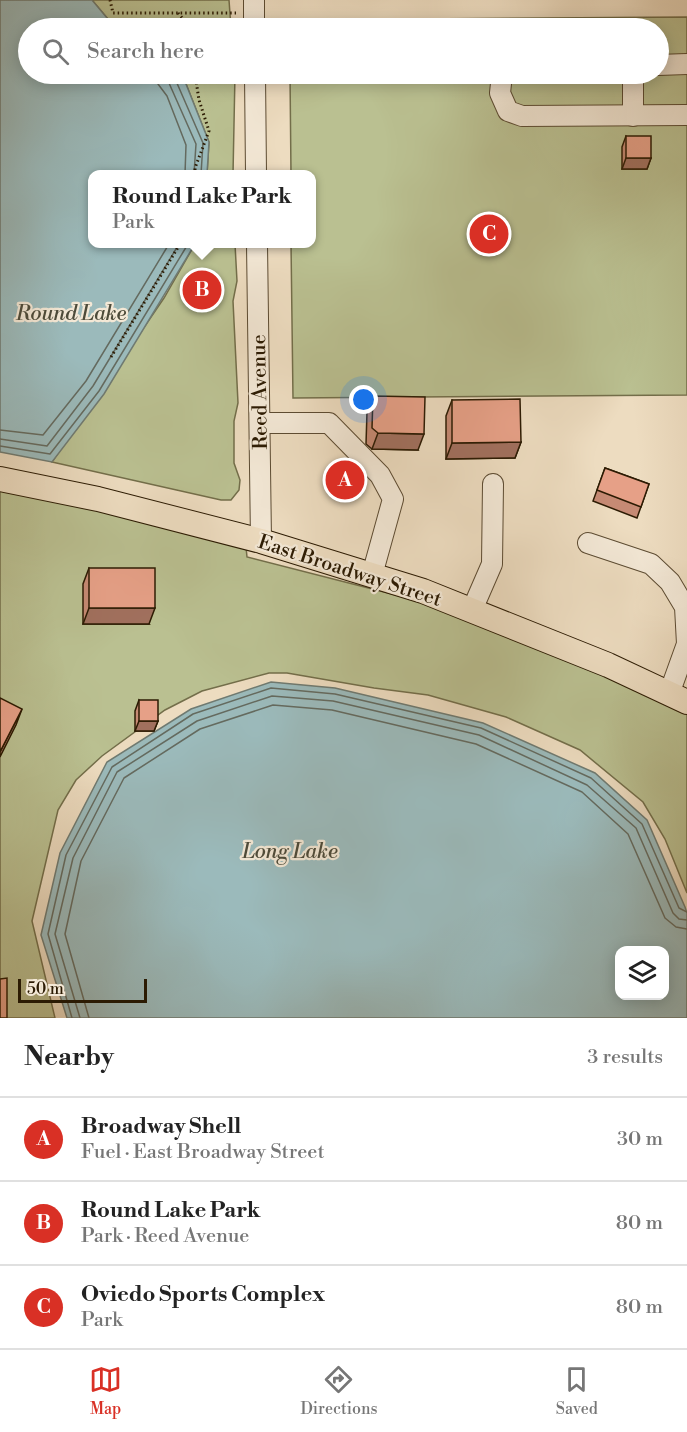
<!DOCTYPE html>
<html lang="en">
<head>
<meta charset="utf-8">
<style>
	body { margin:0; font-family:"Libre Bodoni",serif; background:#f2f2f2; color:#222 }
	.controls { position:absolute; right:18px; bottom:18px; display:grid; overflow:hidden; border-radius:12px; box-shadow:0 3px 15px #0003 }
	.controls button { width:54px; height:54px; display:grid; place-items:center; padding:0; border:0; border-bottom:2px solid #e0e0e0; background:#fff; color:#222; font:30px sans-serif }
	.scale { position:absolute; left:18px; bottom:15px; width:129px; box-sizing:border-box; padding-left:6px; border:3px solid #2c1b03; border-top:0; font-size:16px; line-height:21px; white-space:nowrap; color:#2c1b03; -webkit-text-stroke:4px #f3e8d6; paint-order:stroke }
	.you { position:absolute; left:364px; top:400px; width:21px; height:21px; margin:-15px; border:4px solid #fff; border-radius:50%; background:#1a73e8; box-shadow:0 0 0 9px #1a73e833 }
	.badge { display:grid; place-items:center; width:39px; height:39px; border-radius:50%; background:#d93025; color:#fff; font-size:20px; font-weight:700 }
	.pin { position:absolute; translate:-50% -50%; border:3px solid #fff; box-shadow:0 2px 6px #0006 }
	.popup { position:absolute; left:88px; top:170px; width:228px; height:78px; box-sizing:border-box; display:grid; place-content:center; border-radius:12px; background:#fff; filter:drop-shadow(0 2px 4px #0005); font-size:20px; white-space:nowrap; color:#767676 }
	.popup b { font-size:22px; color:#222 }
	.popup::after { content:''; position:absolute; left:50%; top:100%; margin-left:-12px; border:12px solid transparent; border-top-color:#fff }
	.list { margin:0; padding:0; list-style:none }
	h2 { display:flex; justify-content:space-between; align-items:center; height:78px; margin:0; padding:0 24px; font-size:26px }
	h2 small { font-size:20px; font-weight:400; color:#767676 }
	.list li { display:grid; grid-template-columns:39px 1fr auto; gap:18px; align-items:center; box-sizing:border-box; height:84px; padding:0 24px; border-top:2px solid #e0e0e0 }
	.list b { display:block; font-size:22px; white-space:nowrap }
	.list p { margin:0; font-size:20px; white-space:nowrap; color:#767676 }
	.list em { font-size:20px; font-style:normal; color:#767676 }
	.icon { flex:none; width:33px; height:33px; fill:none; stroke:currentColor; stroke-width:2; stroke-linecap:round; stroke-linejoin:round }
	.map { position:relative; flex:none; width:687px; height:1018px; overflow:hidden }
	.search { position:absolute; background:#fff; box-shadow:0 3px 15px #0003; left:18px; right:18px; top:18px; height:66px; display:flex; align-items:center; gap:15px; box-sizing:border-box; padding:0 21px; border-radius:33px; color:#767676; font-size:22px }
	.sheet { height:330px; background:#fff }
	nav { display:flex; justify-content:space-around; align-items:center; box-sizing:border-box; height:84px; border-top:2px solid #e0e0e0; background:#fff; font-size:16px; color:#767676 }
	nav a { display:grid; justify-items:center; gap:3px }
	nav .on { color:#d93025 }
	.map>svg:first-child { display:block }
	.green { fill:#bac091; stroke:#736e4a; stroke-width:1.5 }
	.water { fill:#9bbabb; stroke:#6f7a71; stroke-width:1.5; fill-rule:evenodd }
	.lines { fill:none; stroke-linecap:round; stroke-linejoin:round }
	.shore { stroke:#646a5f; stroke-width:1.5 }
	.minor-casing { stroke:#5c4b32; stroke-width:22 }
	.major-casing { stroke:#2c1b03; stroke-width:26 }
	.path { stroke:#2c1b03; stroke-width:3; stroke-dasharray:1.5 3; stroke-linecap:butt }
	.minor { stroke:#f3e8d6; stroke-width:20 }
	.major { stroke:#eddcc0; stroke-width:24 }
	.wall { fill:#c68a74; stroke:#2c1b03; stroke-width:1.5 }
	.shaded-wall { fill:#a1705e; stroke:#2c1b03; stroke-width:1.5 }
	.building { fill:#e6a087; stroke:#2c1b03; stroke-width:1.5 }
	.labels { text-anchor:middle; stroke-width:4.5; stroke-linejoin:round; paint-order:stroke }
	.street-label { font-size:20px; fill:#2c1b03; stroke:#f3e8d6 }
	.water-label { font-size:21px; font-style:italic; fill:#4d4b3a; stroke:#f3e8d6 }
</style>
</head>
<body>
<div class="map">
<svg width="687" height="1018" viewBox="0 0 687 1018">
	<rect width="100%" height="100%" fill="#eddcc0"/>
	<filter id="stains"><feTurbulence type="fractalNoise" baseFrequency=".00333" numOctaves="4"/><feColorMatrix values="0 0 0 0 .2 0 0 0 0 .09 0 0 0 0 .02 0 0 0 .5 -.17"/></filter>
	<radialGradient id="worn" r=".72"><stop offset=".6" stop-color="#630" stop-opacity="0"/><stop offset="1" stop-color="#630" stop-opacity=".3"/></radialGradient>
	<g class="green">
		<polygon points="92,0 229,0 231,28 121,28 113,25"/>
		<polygon points="687,17 687,395 293,398 291,244 312,244 312,174 291,174 290,74 658,74 658,28 290,28 290,20"/>
		<polygon points="177,74 235,74 233,174 207,174 209,142 186,84"/>
		<polygon points="195,244 235,244 237,281 233,301 238,403 234,421 234,463 240,480 239,490 231,500 221,500 52,462 164,298"/>
		<polygon points="0,489 96,509 246,547 247,557 427,603 605,675 687,713 687,893 665,839 643,802 580,750 506,717 428,695 374,688 287,673 269,673 202,691 165,710 102,756 76,780 58,810 32,921 55,1018 0,1018"/>
	</g>
	<g class="water">
		<polygon points="0,0 92,0 113,25 121,28 28,28 28,74 177,74 186,84 209,142 207,174 92,174 92,244 195,244 104,394 52,462 0,452"/>
		<path d="M271,682L335,688L483,723L595,773L647,820L685,907L687,913V1018H67L41,935L60,853L107,762L191,709ZM620,950H664V996H620Z"/>
	</g>
	<g class="lines">
		<g class="shore">
			<polyline points="156,74 158,84 167,96 186,145 185,174"/>
			<polyline points="165,74 196,144 194,174"/>
			<polyline points="173,74 203,143 201,174"/>
			<polyline points="0,430 43,435 86,381 169,244"/>
			<polyline points="0,439 47,446 93,386 179,244"/>
			<polyline points="0,446 50,454 99,391 188,244"/>
			<polyline points="72,1018 48,934 66,855 112,767 193,714 271,688 335,694 481,728 591,778 642,824 679,908 687,912"/>
			<polyline points="80,1018 55,934 73,858 117,772 197,721 272,696 333,701 479,735 587,785 636,828 673,913 679,919 687,920"/>
			<polyline points="89,1018 65,934 81,861 124,778 200,729 273,705 332,710 476,744 582,792 628,834 665,918 676,927 687,929"/>
		</g>
		<defs>
			<g id="minor">
				<polyline points="254,0 254,28"/>
				<polyline points="658,65 687,64"/>
				<polyline points="255,74 256,174"/>
				<polyline points="502,74 500,93 508,111 522,116 687,115"/>
				<polyline points="633,74 633,116"/>
				<polyline points="257,244 261,541"/>
				<polyline points="260,423 329,423 380,475 393,499 372,575"/>
				<polyline points="588,543 651,564 670,582 685,607 687,644 669,694"/>
				<polyline points="472,610 492,564 493,484"/>
			</g>
			<polyline id="major" points="0,479 98,499 261,541 423,591 608,665 687,702"/>
		</defs>
		<use href="#minor" class="minor-casing"/>
		<use href="#major" class="major-casing"/>
		<g class="path">
			<polyline points="110,0 113,13 236,13"/>
			<polyline points="178,13 184,20 185,28"/>
			<polyline points="195,74 199,100 209,131 195,168 195,174"/>
			<polyline points="111,357 180,244"/>
		</g>
		<use href="#minor" class="minor"/>
		<use href="#major" class="major"/>
	</g>
	<g class="wall">
		<polygon points="626,136 651,158 647,169 622,169 622,147"/>
		<polygon points="373,396 418,450 372,449 366,444 367,412"/>
		<polygon points="452,400 521,442 515,458 446,459 446,416"/>
		<polygon points="605,468 649,484 637,518 593,501"/>
		<polygon points="89,568 149,624 83,624 83,584"/>
		<polygon points="139,700 158,721 154,731 135,731 135,711"/>
	</g>
	<g class="shaded-wall">
		<polygon points="626,158 651,158 647,169 622,169"/>
		<polygon points="378,433 424,434 418,450 372,449"/>
		<polygon points="521,442 515,458 446,459 452,443"/>
		<polygon points="89,608 155,608 149,624 83,624"/>
		<polygon points="22,709 16,725 0,757 0,752"/>
		<polygon points="139,721 158,721 154,731 135,731"/>
	</g>
	<g class="building">
		<rect x="626" y="136" width="25" height="22"/>
		<polygon points="373,396 425,397 424,434 378,433 372,428"/>
		<polygon points="520,399 521,442 452,443 452,400"/>
		<polygon points="605,468 649,484 641,507 597,490"/>
		<rect x="89" y="568" width="66" height="40"/>
		<polygon points="0,698 22,709 0,752"/>
		<rect x="139" y="700" width="19" height="21"/>
		<polygon points="7,978 7,1018 0,1018 0,979"/>
	</g>
	<g class="labels">
		<g class="street-label">
			<text transform="translate(259 392) rotate(-91)" y="7">Reed Avenue</text>
			<text transform="translate(350 570) rotate(18)" y="7">East Broadway Street</text>
		</g>
		<g class="water-label">
			<text x="71" y="320">Round Lake</text>
			<text x="290" y="858">Long Lake</text>
		</g>
	</g>
	<rect width="100%" height="100%" filter="url(#stains)"/>
	<rect width="100%" height="100%" fill="url(#worn)"/>
</svg>
<div class="controls">
<button><svg class="icon" aria-label="layers" viewBox="0 0 24 24"><path d="M12 4l9 5-9 5-9-5zM3 14l9 5 9-5"/></svg></button>
</div>
<div class="scale">50 m</div>
<div class="you"></div>
<div class="pin badge" style="left:345px;top:480px">A</div>
<div class="pin badge" style="left:202px;top:290px">B</div>
<div class="popup"><b>Round Lake Park</b>Park</div>
<div class="pin badge" style="left:489px;top:234px">C</div>
<div class="search"><svg class="icon" aria-label="search" viewBox="0 0 24 24"><circle cx="10" cy="10" r="6"/><path d="M15 15l6 6"/></svg>Search here</div>
</div>
<section class="sheet">
<h2>Nearby<small>3 results</small></h2>
<ul class="list">
<li><span class="badge">A</span><div><b>Broadway Shell</b><p>Fuel · East Broadway Street</p></div><em>30 m</em></li>
<li><span class="badge">B</span><div><b>Round Lake Park</b><p>Park · Reed Avenue</p></div><em>80 m</em></li>
<li><span class="badge">C</span><div><b>Oviedo Sports Complex</b><p>Park</p></div><em>80 m</em></li>
</ul>
</section>
<nav>
<a class="on"><svg class="icon" aria-label="map" viewBox="0 0 24 24"><path d="M3 6l6-2 6 2 6-2v14l-6 2-6-2-6 2zM9 4v14M15 6v14"/></svg>Map</a>
<a><svg class="icon" aria-label="directions" viewBox="0 0 24 24"><path d="M12 3l9 9-9 9-9-9zM9 14v-3h6M13 9l2 2-2 2"/></svg>Directions</a>
<a><svg class="icon" aria-label="saved" viewBox="0 0 24 24"><path d="M7 4h10v16l-5-4-5 4z"/></svg>Saved</a>
</nav>
</body>
</html>
